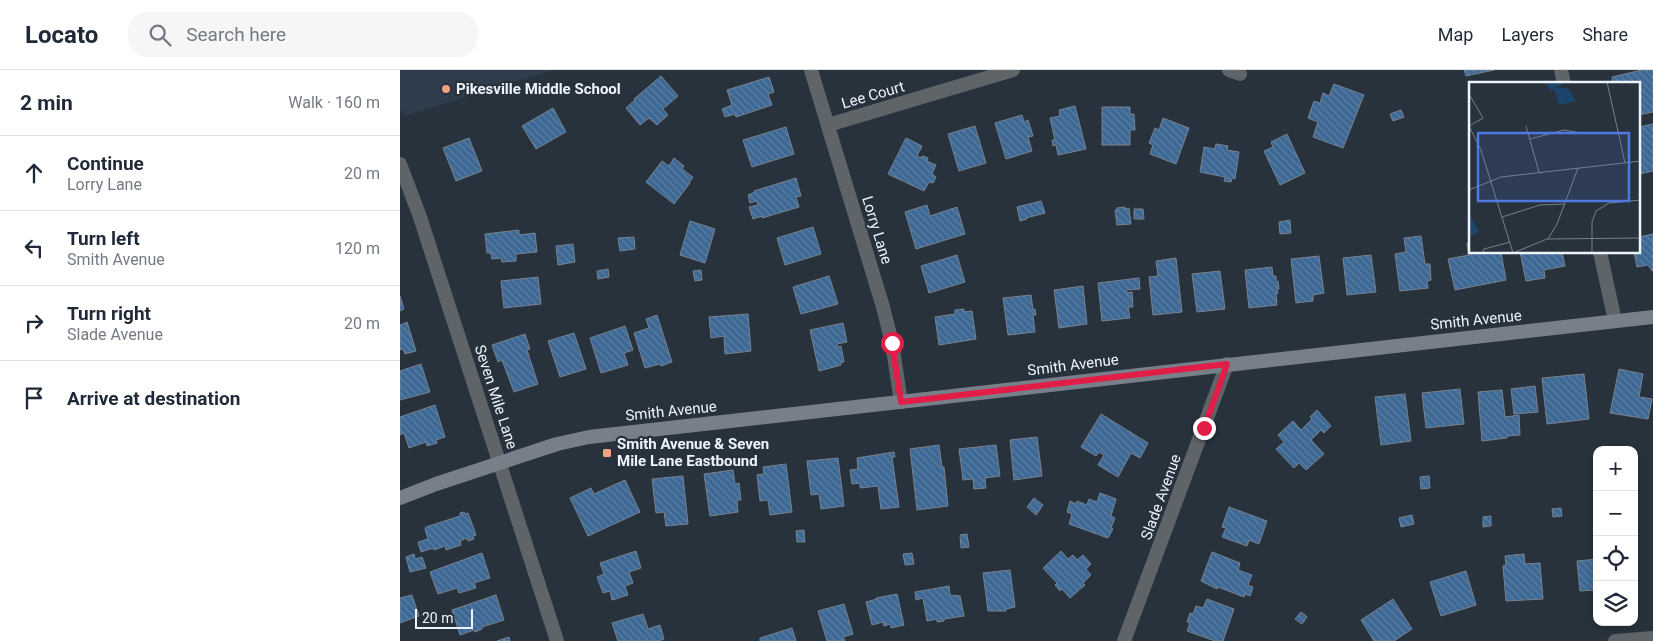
<!DOCTYPE html>
<html lang="en">
<head>
<meta charset="utf-8">
<style>
	body { margin:0; font-family:Roboto,sans-serif; background:#f6f6f7; color:#1f2937 }
	.controls { position:absolute; right:15px; bottom:15px; display:grid; overflow:hidden; border-radius:10px; box-shadow:0 2px 8px #0003 }
	.controls button { width:45px; height:45px; display:grid; place-items:center; padding:0; border:0; border-bottom:1px solid #e0e1e3; background:#fff; color:#1f2937; font:25px sans-serif }
	.scale { position:absolute; left:15px; bottom:12px; width:58px; box-sizing:border-box; padding-left:5px; border:2px solid #edf4fb; border-top:0; font-size:14px; line-height:18px; white-space:nowrap; color:#edf4fb; -webkit-text-stroke:4px #28323d; paint-order:stroke }
	.stop { position:absolute; width:15px; height:15px; margin:-11px; border:4px solid #e11d48; border-radius:50%; background:#fff }
	.stop.end { background:#e11d48; border-color:#fff; box-shadow:0 1px 5px #0008 }
	.list { margin:0; padding:0; list-style:none }
	h2 { display:flex; justify-content:space-between; align-items:center; height:65px; margin:0; padding:0 20px; font-size:21px }
	h2 small { font-size:16px; font-weight:400; color:#747a83 }
	.list li { display:grid; grid-template-columns:32px 1fr auto; gap:15px; align-items:center; box-sizing:border-box; height:75px; padding:0 20px; border-top:1px solid #e0e1e3 }
	.list b { display:block; font-size:19px; white-space:nowrap }
	.list p { margin:0; font-size:16px; white-space:nowrap; color:#747a83 }
	.list em { font-size:16px; font-style:normal; color:#747a83 }
	.icon { flex:none; width:28px; height:28px; fill:none; stroke:currentColor; stroke-width:2; stroke-linecap:round; stroke-linejoin:round }
	.map { position:relative; flex:none; width:1253px; height:571px; overflow:hidden }
	header { display:flex; align-items:center; gap:30px; box-sizing:border-box; height:70px; padding:0 25px; background:#fff; border-bottom:1px solid #e0e1e3 }
	header strong { font-size:24px }
	nav { display:flex; gap:28px; margin-inline-start:auto; font-size:18px }
	.search { width:350px; height:45px; background:#f6f6f7; display:flex; align-items:center; gap:12px; box-sizing:border-box; padding:0 18px; border-radius:20px; color:#747a83; font-size:19px }
	main { display:flex }
	aside { flex:1; background:#fff }
	.map>svg:first-child { display:block }
	.built { fill:#2e3d4c }
	.building { fill:url(#building-back-hatch); stroke:#77828f }
	.lines { fill:none; stroke-linecap:round; stroke-linejoin:round }
	.minor { stroke:#5f6469; stroke-width:14 }
	.tertiary { stroke:#5f6469; stroke-width:14 }
	.secondary { stroke:#787f88; stroke-width:14 }
	.route { stroke:#e11d48; stroke-width:6 }
	.poi-dot { fill:#f3a081; stroke:#28323d; stroke-width:2 }
	.labels { text-anchor:middle; stroke-width:4.5; stroke-linejoin:round; paint-order:stroke }
	.poi-label { font-size:15px; font-weight:bold; fill:#edf4fb; stroke:#28323d; text-anchor:start }
	.street-label { font-size:15px; fill:#edf4fb; stroke:#28323d }
	.inset-road { fill:none; stroke:#778089; stroke-width:1 }
	.view { fill:#5178e1; fill-opacity:0.15; stroke:#5178e1; stroke-width:2.5 }
	.inset-edge { fill:none; stroke:#edf4fb; stroke-width:2.5 }
</style>
</head>
<body>
<header>
<strong>Locato</strong>
<div class="search"><svg class="icon" aria-label="search" viewBox="0 0 24 24"><circle cx="10" cy="10" r="6"/><path d="M15 15l6 6"/></svg>Search here</div>
<nav><a>Map</a><a>Layers</a><a>Share</a></nav>
</header>
<main>
<aside>
<h2>2 min<small>Walk · 160 m</small></h2>
<ul class="list">
<li><svg class="icon" aria-label="ahead" viewBox="0 0 24 24"><path d="M12 20V5M6 11l6-6 6 6"/></svg><div><b>Continue</b><p>Lorry Lane</p></div><em>20 m</em></li>
<li><svg class="icon" aria-label="left" viewBox="0 0 24 24"><path d="M17 20v-9H6M10 6l-5 5 5 5"/></svg><div><b>Turn left</b><p>Smith Avenue</p></div><em>120 m</em></li>
<li><svg class="icon" aria-label="right" viewBox="0 0 24 24"><path d="M7 20v-9h11M14 6l5 5-5 5"/></svg><div><b>Turn right</b><p>Slade Avenue</p></div><em>20 m</em></li>
<li><svg class="icon" aria-label="arrive" viewBox="0 0 24 24"><path d="M6 21V4h12l-3 4 3 4H6"/></svg><div><b>Arrive at destination</b></div></li>
</ul>
</aside>
<div class="map">
<svg width="1253" height="571" viewBox="0 0 1253 571">
	<defs>
		<pattern id="building-back-hatch" width="6" height="6" patternUnits="userSpaceOnUse" patternTransform="scale(1.25)"><rect width="6" height="6" fill="#3d6894"/><path d="M-1 5l2 2M0 0l6 6M5-1l2 2" fill="none" stroke="#597ea4"/></pattern>
	</defs>
	<rect width="100%" height="100%" fill="#28323d"/>
	<polygon class="built" points="0,0 154,0 4,46 0,38"/>
	<g class="building">
		<polygon points="1064,0 1094,0 1066,6"/>
		<polygon points="1242,0 1253,0 1253,42 1239,45 1239,14 1213,14 1212,7"/>
		<polygon points="261,6 278,26 263,39 268,45 257,55 249,48 240,55 226,38 235,30 234,29"/>
		<polygon points="369,7 374,22 368,24 372,35 336,47 335,44 325,47 322,39 332,35 327,20"/>
		<polygon points="934,14 964,25 943,78 913,67 918,52 908,48 914,31 920,33 923,23 929,26"/>
		<polygon points="675,36 686,79 658,85 656,75 653,76 652,70 655,70 650,48 660,46 659,40"/>
		<polygon points="702,37 730,37 730,44 734,44 735,60 730,60 730,75 702,75"/>
		<polygon points="153,38 166,62 136,79 122,56"/>
		<polygon points="1001,40 1004,47 993,51 990,44"/>
		<polygon points="622,45 624,52 628,50 633,66 628,67 632,81 606,89 595,53"/>
		<polygon points="763,48 789,58 776,94 750,84 753,75 749,73 755,58 759,60"/>
		<polygon points="1253,54 1253,101 1239,104 1239,57"/>
		<polygon points="575,56 586,93 559,101 548,64"/>
		<polygon points="386,57 394,84 352,97 343,70"/>
		<polygon points="887,64 905,103 880,115 864,81 873,77 871,72"/>
		<polygon points="69,68 82,101 56,111 43,78"/>
		<polygon points="506,68 522,76 517,86 521,88 522,86 528,88 527,91 536,95 532,104 536,107 533,113 529,112 524,121 488,104"/>
		<polygon points="816,74 828,76 827,80 839,82 835,109 832,108 831,112 824,111 825,107 800,102 804,77 815,79"/>
		<polygon points="274,88 284,96 282,99 293,107 289,113 290,113 274,134 246,112 262,91 269,96"/>
		<polygon points="396,108 401,126 396,127 399,137 362,148 362,146 353,149 349,137 358,135 357,131 350,133 348,125 355,122 354,121"/>
		<polygon points="641,131 645,143 626,148 627,149 620,151 617,137"/>
		<polygon points="527,135 530,146 557,137 565,164 516,179 505,142"/>
		<polygon points="725,137 725,139 729,138 731,154 717,155 715,140 717,140 717,138"/>
		<polygon points="734,139 743,139 744,149 734,149"/>
		<polygon points="890,150 891,163 880,164 879,152"/>
		<polygon points="290,151 315,159 305,193 280,185"/>
		<polygon points="413,157 421,184 385,195 377,168"/>
		<polygon points="119,160 119,165 135,163 137,182 116,184 116,191 102,192 101,188 92,189 91,183 87,183 85,164"/>
		<polygon points="1253,164 1253,201 1252,201 1248,195 1237,197 1234,182 1239,182 1239,167"/>
		<polygon points="1021,166 1025,194 1030,194 1031,210 1027,211 1028,218 1000,221 995,184 1006,182 1004,168"/>
		<polygon points="234,167 235,179 220,181 218,168"/>
		<polygon points="1070,172 1070,182 1101,182 1106,210 1055,220 1048,189 1069,185 1067,173"/>
		<polygon points="173,174 175,192 158,195 156,176"/>
		<polygon points="1120,182 1162,182 1165,196 1144,200 1145,208 1126,211"/>
		<polygon points="557,185 565,212 529,223 521,196"/>
		<polygon points="971,185 976,222 947,225 943,188"/>
		<polygon points="919,186 924,223 913,225 913,231 896,233 891,189"/>
		<polygon points="776,188 782,242 753,245 749,207 758,206 756,191"/>
		<polygon points="872,197 873,206 876,206 876,212 878,211 879,219 877,219 878,223 876,224 877,235 849,238 845,200"/>
		<polygon points="208,199 209,207 198,209 197,201"/>
		<polygon points="301,200 302,210 295,211 293,201"/>
		<polygon points="820,201 825,239 797,242 792,204"/>
		<polygon points="429,206 438,234 401,244 393,217"/>
		<polygon points="138,207 141,234 104,238 101,211"/>
		<polygon points="739,208 740,219 726,220 727,223 732,222 733,237 728,237 730,248 702,251 698,213"/>
		<polygon points="683,216 687,254 659,258 654,220"/>
		<polygon points="631,225 633,240 635,239 636,245 633,245 635,262 608,265 603,228"/>
		<polygon points="0,226 4,239 0,241"/>
		<polygon points="564,239 564,242 572,241 576,269 539,275 535,247 555,244 555,240"/>
		<polygon points="348,244 351,281 325,284 324,266 311,268 309,247"/>
		<polygon points="257,245 272,292 261,296 260,294 245,298 234,263 249,258 246,249"/>
		<polygon points="7,252 16,281 5,284 3,279 0,280 0,255"/>
		<polygon points="443,253 447,272 437,274 438,277 441,276 444,292 440,293 441,295 419,301 410,260"/>
		<polygon points="225,256 233,280 224,283 228,295 201,303 190,268"/>
		<polygon points="174,263 186,299 160,307 148,271"/>
		<polygon points="125,264 130,279 127,280 138,314 114,322 102,290 98,292 92,275"/>
		<polygon points="21,294 30,322 0,330 0,301"/>
		<polygon points="1219,299 1243,304 1239,327 1252,329 1248,349 1210,343"/>
		<polygon points="1184,304 1189,349 1147,354 1142,308"/>
		<polygon points="1135,316 1138,342 1114,344 1111,319"/>
		<polygon points="1060,319 1064,354 1026,358 1022,323"/>
		<polygon points="1102,320 1105,347 1119,345 1120,365 1107,366 1107,368 1082,371 1078,322"/>
		<polygon points="1005,324 1011,371 981,375 975,327"/>
		<polygon points="35,335 45,367 36,370 37,373 27,376 26,372 9,378 4,363 0,365 0,347"/>
		<polygon points="917,340 931,356 924,363 921,360 911,370 924,384 906,400 899,393 894,398 876,379 884,372 878,365 893,351 901,360 912,349 910,347"/>
		<polygon points="701,344 748,373 740,388 731,383 718,407 698,395 704,385 699,382 696,386 681,377"/>
		<polygon points="637,367 642,406 614,410 610,370"/>
		<polygon points="539,375 542,397 544,397 548,436 517,440 510,379"/>
		<polygon points="596,375 600,406 585,408 586,418 574,419 573,409 563,410 559,379"/>
		<polygon points="494,382 495,387 492,387 499,437 481,439 478,416 460,418 460,413 452,414 450,400 458,399 457,388"/>
		<polygon points="438,388 444,436 421,439 419,424 411,425 407,391"/>
		<polygon points="386,394 392,442 370,445 368,430 360,431 357,405 364,404 363,397"/>
		<polygon points="333,400 335,414 339,413 341,430 337,430 338,442 310,446 304,404"/>
		<polygon points="283,406 288,454 266,456 264,442 256,443 252,409"/>
		<polygon points="1029,406 1030,418 1021,419 1020,407"/>
		<polygon points="225,410 240,442 188,466 170,428 191,418 194,424"/>
		<polygon points="700,423 716,429 711,446 715,448 711,458 713,459 708,468 669,454 672,444 667,442 670,431 676,434 677,431 687,435 689,429 697,432"/>
		<polygon points="634,428 643,435 636,445 627,437"/>
		<polygon points="829,437 867,451 859,474 849,470 847,476 822,467 826,458 822,457"/>
		<polygon points="1161,438 1162,446 1153,447 1152,439"/>
		<polygon points="64,442 65,444 68,443 76,465 73,466 74,469 68,471 67,468 60,471 61,475 46,480 45,476 34,480 33,478 21,482 18,472 28,469 25,459 26,457 60,446 60,443"/>
		<polygon points="1012,445 1014,454 1001,457 999,448"/>
		<polygon points="1091,446 1091,456 1083,457 1083,447"/>
		<polygon points="404,460 405,472 397,472 396,461"/>
		<polygon points="567,464 569,477 561,478 560,465"/>
		<polygon points="236,481 241,498 229,502 233,513 225,516 228,525 212,530 210,521 203,523 197,507 204,504 200,493"/>
		<polygon points="661,481 668,489 673,485 677,490 683,485 691,494 686,499 691,505 683,513 685,515 670,528 662,519 660,521 655,515 657,513 643,498"/>
		<polygon points="812,482 840,493 838,500 852,505 848,515 853,517 850,526 845,524 844,527 818,517 817,519 801,511"/>
		<polygon points="82,483 90,508 74,513 76,518 59,523 57,518 38,524 30,502"/>
		<polygon points="512,483 514,494 505,495 503,484"/>
		<polygon points="14,484 15,489 22,487 26,498 10,502 6,487"/>
		<polygon points="1124,484 1125,494 1140,493 1143,529 1106,531 1103,496 1106,495 1105,486"/>
		<polygon points="1197,489 1197,520 1180,521 1177,491"/>
		<polygon points="610,500 615,537 606,539 606,541 588,541 583,503"/>
		<polygon points="1066,501 1076,535 1041,546 1030,512"/>
		<polygon points="549,516 550,525 560,526 564,546 544,549 544,551 537,552 537,549 527,551 523,528 516,530 515,522"/>
		<polygon points="497,524 504,555 491,558 490,554 484,556 483,552 472,555 466,532 477,529 476,528"/>
		<polygon points="12,525 19,546 0,553 0,528"/>
		<polygon points="96,525 104,550 82,557 82,559 75,562 74,560 60,565 52,540"/>
		<polygon points="807,529 834,539 823,571 815,571 787,561 790,553 787,552 790,543 793,544 796,536 803,538"/>
		<polygon points="993,529 1012,559 994,571 974,571 961,550"/>
		<polygon points="444,534 453,564 443,567 445,571 427,571 418,541"/>
		<polygon points="901,542 907,547 902,554 895,549"/>
		<polygon points="243,544 248,559 260,555 264,569 259,571 218,571 212,553"/>
		<polygon points="392,558 396,571 360,571 360,568"/>
		<polygon points="109,567 110,571 97,571"/>
	</g>
	<g class="lines">
		<g class="minor">
			<polyline points="411,0 483,237 492,273 501,332"/>
			<polyline points="829,0 840,4"/>
			<polyline points="1161,0 1164,14"/>
			<polyline points="428,55 613,0"/>
			<polyline points="1200,182 1215,251"/>
			<polyline points="724,571 827,294"/>
			<polyline points="1215,571 1253,568"/>
		</g>
		<polyline class="tertiary" points="0,94 20,147 157,571"/>
		<polyline class="secondary" points="0,428 36,414 157,374 189,367 1253,247"/>
	</g>
	<g class="lines">
		<polyline class="route" points="492,273 501,332 827,294 804,358"/>
	</g>
	<g class="poi-dot">
		<circle cx="46" cy="19" r="5"/>
		<rect x="202" y="378" width="10" height="10" rx="2.5"/>
	</g>
	<g class="labels">
		<g class="poi-label">
			<text x="56" y="24">Pikesville Middle School</text>
			<text x="217" y="379">Smith Avenue &amp; Seven<tspan x="217" dy="17">Mile Lane Eastbound</tspan></text>
		</g>
		<g class="street-label">
			<text transform="translate(473 25) rotate(-16)" y="5">Lee Court</text>
			<text transform="translate(477 160) rotate(73)" y="5">Lorry Lane</text>
			<text transform="translate(1076 250) rotate(-6)" y="5">Smith Avenue</text>
			<text transform="translate(673 295) rotate(-7)" y="5">Smith Avenue</text>
			<text transform="translate(96 327) rotate(72)" y="5">Seven Mile Lane</text>
			<text transform="translate(271 341) rotate(-6)" y="5">Smith Avenue</text>
			<text transform="translate(761 427) rotate(-70)" y="5">Slade Avenue</text>
		</g>
	</g>
	<g transform="translate(1069 12)">
		<rect width="171" height="171" fill="#28323d"/>
		<path d="M77,0H98L86,6H99L107,19L90,23L85,7L81,9ZM0,132L10,149L0,155Z" fill="#1d446b"/>
		<path class="inset-road" d="M138,0L156,81M0,12L14,36L0,44M0,44L12,68L44,171M57,44L70,90M61,57L95,48L111,51M0,108L32,95L172,79M33,135L71,123L96,122M79,157L88,142L109,86M14,171L15,167L41,160M44,171L78,157L172,156M123,171V140L127,129L140,121L172,118"/>
		<path class="view" d="M9,51H160V119H9Z"/>
		<rect width="171" height="171" class="inset-edge"/>
	</g>
</svg>
<div class="controls">
<button>+</button>
<button>−</button>
<button><svg class="icon" aria-label="locate" viewBox="0 0 24 24"><circle cx="12" cy="12" r="6"/><path d="M12 2v4M12 18v4M2 12h4M18 12h4"/></svg></button>
<button><svg class="icon" aria-label="layers" viewBox="0 0 24 24"><path d="M12 4l9 5-9 5-9-5zM3 14l9 5 9-5"/></svg></button>
</div>
<div class="scale">20 m</div>
<div class="stop" style="left:492px;top:273px"></div>
<div class="stop end" style="left:804px;top:358px"></div>
</div>
</main>
</body>
</html>
